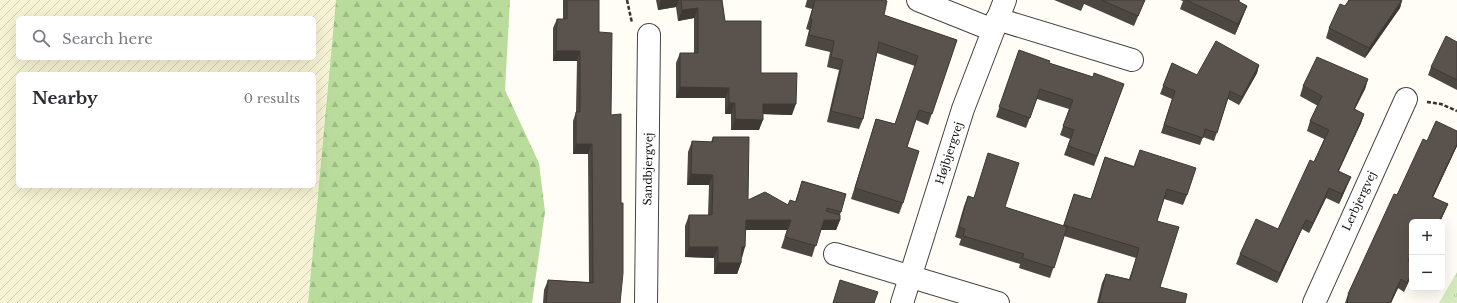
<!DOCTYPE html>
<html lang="en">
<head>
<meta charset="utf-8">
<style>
	body { margin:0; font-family:"Libre Baskerville",serif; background:#f7f7f7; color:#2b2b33 }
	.controls { position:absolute; right:12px; bottom:12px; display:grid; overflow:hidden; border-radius:6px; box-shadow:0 4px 16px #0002 }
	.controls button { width:36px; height:36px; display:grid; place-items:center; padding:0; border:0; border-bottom:1px solid #e1e1e2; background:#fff; color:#2b2b33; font:20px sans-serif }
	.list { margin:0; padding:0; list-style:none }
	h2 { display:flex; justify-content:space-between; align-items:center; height:52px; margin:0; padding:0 16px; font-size:17px }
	h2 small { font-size:13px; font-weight:400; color:#7c7c81 }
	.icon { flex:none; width:22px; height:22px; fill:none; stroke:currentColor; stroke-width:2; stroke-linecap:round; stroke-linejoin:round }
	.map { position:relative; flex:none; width:1457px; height:303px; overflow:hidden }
	.search { position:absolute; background:#fff; box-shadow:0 4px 16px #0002; left:16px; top:16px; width:300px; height:44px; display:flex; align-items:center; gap:10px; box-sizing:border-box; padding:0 14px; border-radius:6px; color:#7c7c81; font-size:15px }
	.panel { position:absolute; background:#fff; box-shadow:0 4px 16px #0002; left:16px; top:72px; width:300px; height:116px; border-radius:6px }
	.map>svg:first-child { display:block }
	.farmland { fill:url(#farmland-furrows); fill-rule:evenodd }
	.grass { fill:url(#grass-tufts) }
	.forest { fill:url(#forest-firs) }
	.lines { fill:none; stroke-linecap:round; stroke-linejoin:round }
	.minor-casing { stroke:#444; stroke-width:24 }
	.path { stroke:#333; stroke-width:2.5; stroke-dasharray:4 2; stroke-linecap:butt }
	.minor { stroke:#fff; stroke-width:22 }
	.wall { fill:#4d4742 }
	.shaded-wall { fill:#3f3936 }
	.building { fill:#5a524d; stroke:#3f3936 }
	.labels { text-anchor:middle; stroke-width:4; stroke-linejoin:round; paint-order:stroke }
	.street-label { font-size:11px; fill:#111; stroke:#fff }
</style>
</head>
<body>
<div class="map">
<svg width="1457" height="303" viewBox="0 0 1457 303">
	<defs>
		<pattern id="farmland-furrows" width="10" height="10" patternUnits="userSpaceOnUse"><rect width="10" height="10" fill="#f6f3d4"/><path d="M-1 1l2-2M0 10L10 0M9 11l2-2" fill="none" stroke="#d2cfb5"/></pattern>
		<pattern id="grass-tufts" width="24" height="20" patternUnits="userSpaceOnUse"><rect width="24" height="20" fill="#d5ebbd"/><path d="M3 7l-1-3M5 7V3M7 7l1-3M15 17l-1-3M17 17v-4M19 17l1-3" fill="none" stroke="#b6c8a1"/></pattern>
		<pattern id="forest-firs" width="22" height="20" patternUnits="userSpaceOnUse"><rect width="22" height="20" fill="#b9dc9c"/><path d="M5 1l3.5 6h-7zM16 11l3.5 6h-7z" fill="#9ebc85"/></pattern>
	</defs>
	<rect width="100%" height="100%" fill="#fffdf5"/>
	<path class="farmland" d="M0,0H336L308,303H0ZM18,18H314V58H18ZM18,74H314V186H18Z"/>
	<polygon class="grass" points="1457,272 1457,303 1439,303"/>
	<polygon class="forest" points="336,0 510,0 505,90 539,163 545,212 532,303 308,303"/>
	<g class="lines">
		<defs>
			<g id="minor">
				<polyline points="918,0 993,30"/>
				<polyline points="997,19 1132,60"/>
				<polyline points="835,254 998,303"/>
				<polyline points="646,303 649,35"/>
				<polyline points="902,303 963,109 1005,0"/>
				<polyline points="1314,303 1406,99"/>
			</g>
		</defs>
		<use href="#minor" class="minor-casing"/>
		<g class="path">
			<polyline points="627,0 632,23"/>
			<polyline points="1427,102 1441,104 1457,111"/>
		</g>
		<use href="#minor" class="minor"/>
	</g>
	<g class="wall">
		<polygon points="563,0 599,0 599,32 611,115 620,303 543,303 544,290 548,280 589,282 588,154 573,154 573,121 576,112 577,61 553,61 553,28 557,19 563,19"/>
		<polygon points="656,0 722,0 725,21 761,73 792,115 763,114 759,130 731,130 731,114 725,114 725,98 676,98 676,63 680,53 694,53 694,18 678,21 676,7 658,10"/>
		<polygon points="807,0 884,0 884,15 957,40 928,125 916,120 907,147 903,203 899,214 851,199 876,119 895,124 915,66 877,53 863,119 859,129 827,122 839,70 827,67 830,52 805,46 809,30 806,29 812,9 805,7"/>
		<polygon points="1054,0 1145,0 1134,26 1084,4 1081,11"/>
		<polygon points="1180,0 1240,0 1239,2 1247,6 1243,16 1235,35 1180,9 1183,1"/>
		<polygon points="1349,0 1402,0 1400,8 1365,58 1326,38 1329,28"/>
		<polygon points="1457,42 1457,90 1428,75 1431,67"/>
		<polygon points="1019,50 1049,63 1093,77 1124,84 1094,166 1064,155 1070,139 1060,135 1069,109 1037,99 1026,128 996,117"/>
		<polygon points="1172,63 1197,75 1259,65 1257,73 1239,105 1228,99 1214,141 1203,137 1200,145 1161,133 1172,99 1160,94"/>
		<polygon points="1368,79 1365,89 1355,109 1364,114 1361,123 1339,171 1351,177 1339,204 1326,198 1309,233 1302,229 1277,283 1236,264 1240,254 1278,229 1314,162 1324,139 1307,131 1310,121 1318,106 1300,96 1303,86"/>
		<polygon points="1457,131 1457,146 1433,197 1448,204 1440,222 1412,222 1409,261 1412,274 1404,292 1398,288 1391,303 1345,303 1348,294 1397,195 1427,141"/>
		<polygon points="713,137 748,200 788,205 795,202 802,181 846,194 840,215 840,220 836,230 820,230 812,257 781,248 787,230 746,230 741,258 741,263 737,274 714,274 714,258 685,257 685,226 689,215 708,215 709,185 687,185 688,152 692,141 711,142"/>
		<polygon points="1140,150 1187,195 1183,205 1164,199 1157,221 1160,287 1185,303 1097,303 1102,283 1106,274 1129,279 1136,258 1064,236 1050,278 1019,268 1020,264 959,245 961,239 955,237 964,206 968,196 974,198 988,153 1005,207 1063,226 1074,194 1091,199 1105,157 1134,166"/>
	</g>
	<g class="shaded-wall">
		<polygon points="661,0 679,0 676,7 658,10"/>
		<polygon points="1402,0 1400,8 1365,58 1369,48"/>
		<polygon points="1247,6 1243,16 1235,35 1238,24"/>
		<polygon points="698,8 694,18 678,21 682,10"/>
		<polygon points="556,51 580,51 577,61 553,61"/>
		<polygon points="1259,65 1257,73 1239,105 1242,97"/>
		<polygon points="1368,79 1365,89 1350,118 1354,109"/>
		<polygon points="680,87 729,88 725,98 676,98"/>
		<polygon points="729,103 735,103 731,114 725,114"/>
		<polygon points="763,104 796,104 792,115 759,114"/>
		<polygon points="1364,114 1361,123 1334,180 1338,171"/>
		<polygon points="735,119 763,120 759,130 731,130"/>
		<polygon points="576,144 592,144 588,154 573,154"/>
		<polygon points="1457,144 1457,146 1429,206 1432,197"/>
		<polygon points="691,174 713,175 709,185 687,185"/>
		<polygon points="1351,177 1339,204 1342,194"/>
		<polygon points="1329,188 1326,198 1309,233 1313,223"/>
		<polygon points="1448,204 1440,222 1439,222"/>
		<polygon points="746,220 791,220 787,230 742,230"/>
		<polygon points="824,220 840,220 836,230 820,230"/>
		<polygon points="1306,220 1302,229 1277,283 1280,273"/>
		<polygon points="689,247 718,247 714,258 685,257"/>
		<polygon points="742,247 745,247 742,258"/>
		<polygon points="718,263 741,263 737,274 714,274"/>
		<polygon points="1412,272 1412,274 1404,292 1407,283"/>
		<polygon points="1401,279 1398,288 1391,303 1390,303"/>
	</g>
	<g class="building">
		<polygon points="567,0 599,0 599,32 612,33 611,115 621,114 621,203 623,203 623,273 620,303 546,303 548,280 593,283 592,144 576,144 576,112 580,112 580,51 556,51 557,19 567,19"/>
		<polygon points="681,0 722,0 725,21 761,21 761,73 797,73 796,104 763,104 763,120 735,119 735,103 729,103 729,88 680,87 680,53 698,53 698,8 682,10"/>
		<polygon points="815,0 884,0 887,1 884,15 957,40 932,114 919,110 907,147 919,151 903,203 855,188 876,119 895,124 918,56 879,42 863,119 831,111 843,60 831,57 834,41 809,35 812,19 810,19"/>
		<polygon points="1101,0 1145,0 1138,16"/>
		<polygon points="1186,0 1239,0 1238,1 1247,6 1238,24"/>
		<polygon points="1349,0 1402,0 1369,48 1329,28 1340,4 1345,6"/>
		<polygon points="1446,36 1457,42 1457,80 1431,67"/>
		<polygon points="1216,41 1259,65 1242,97 1230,91 1217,133 1205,129 1203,138 1164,125 1175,91 1163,86 1172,63 1197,75"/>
		<polygon points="1019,50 1050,61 1049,63 1093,77 1094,73 1124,84 1097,156 1068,146 1074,130 1063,126 1073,100 1040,89 1030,118 999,107"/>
		<polygon points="1317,57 1368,79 1354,109 1364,114 1338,171 1351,177 1342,194 1329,188 1313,223 1306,220 1280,273 1240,254 1256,219 1278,229 1310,160 1314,162 1329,130 1310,121 1322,96 1303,86"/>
		<polygon points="1436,121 1457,131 1457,144 1432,197 1448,204 1439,222 1412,222 1412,252 1408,261 1412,263 1412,272 1407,283 1401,279 1390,303 1347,303 1349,294 1348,294 1394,194 1397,195 1423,139 1427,141"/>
		<polygon points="713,137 749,137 748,200 765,192 788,205 790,200 796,202 802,181 846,194 841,212 827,208 826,211 840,215 840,220 824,220 816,246 785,237 791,220 746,220 745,247 742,247 741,263 718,263 718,247 689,247 689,215 712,215 713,175 691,174 692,141 713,142"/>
		<polygon points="1140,150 1196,168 1187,195 1167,189 1157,221 1179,227 1160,287 1187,294 1185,303 1102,303 1099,302 1106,274 1130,280 1139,248 1064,225 1074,194 1091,199 1105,157 1134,167"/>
		<polygon points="988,153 1019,163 1005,207 1067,227 1054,268 1022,258 1024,254 963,236 965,229 959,227 968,196 974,198"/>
		<polygon points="840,280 878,292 874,303 833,303"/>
	</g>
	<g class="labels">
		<g class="street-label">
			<text transform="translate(949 153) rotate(-72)" y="4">Højbjergvej</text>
			<text transform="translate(648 169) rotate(-89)" y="4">Sandbjergvej</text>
			<text transform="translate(1359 201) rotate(-65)" y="4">Lerbjergvej</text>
		</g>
	</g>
</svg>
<div class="controls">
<button>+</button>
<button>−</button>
</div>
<div class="search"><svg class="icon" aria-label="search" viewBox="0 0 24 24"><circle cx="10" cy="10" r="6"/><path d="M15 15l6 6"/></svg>Search here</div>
<section class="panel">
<h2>Nearby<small>0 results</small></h2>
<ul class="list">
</ul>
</section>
</div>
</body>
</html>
